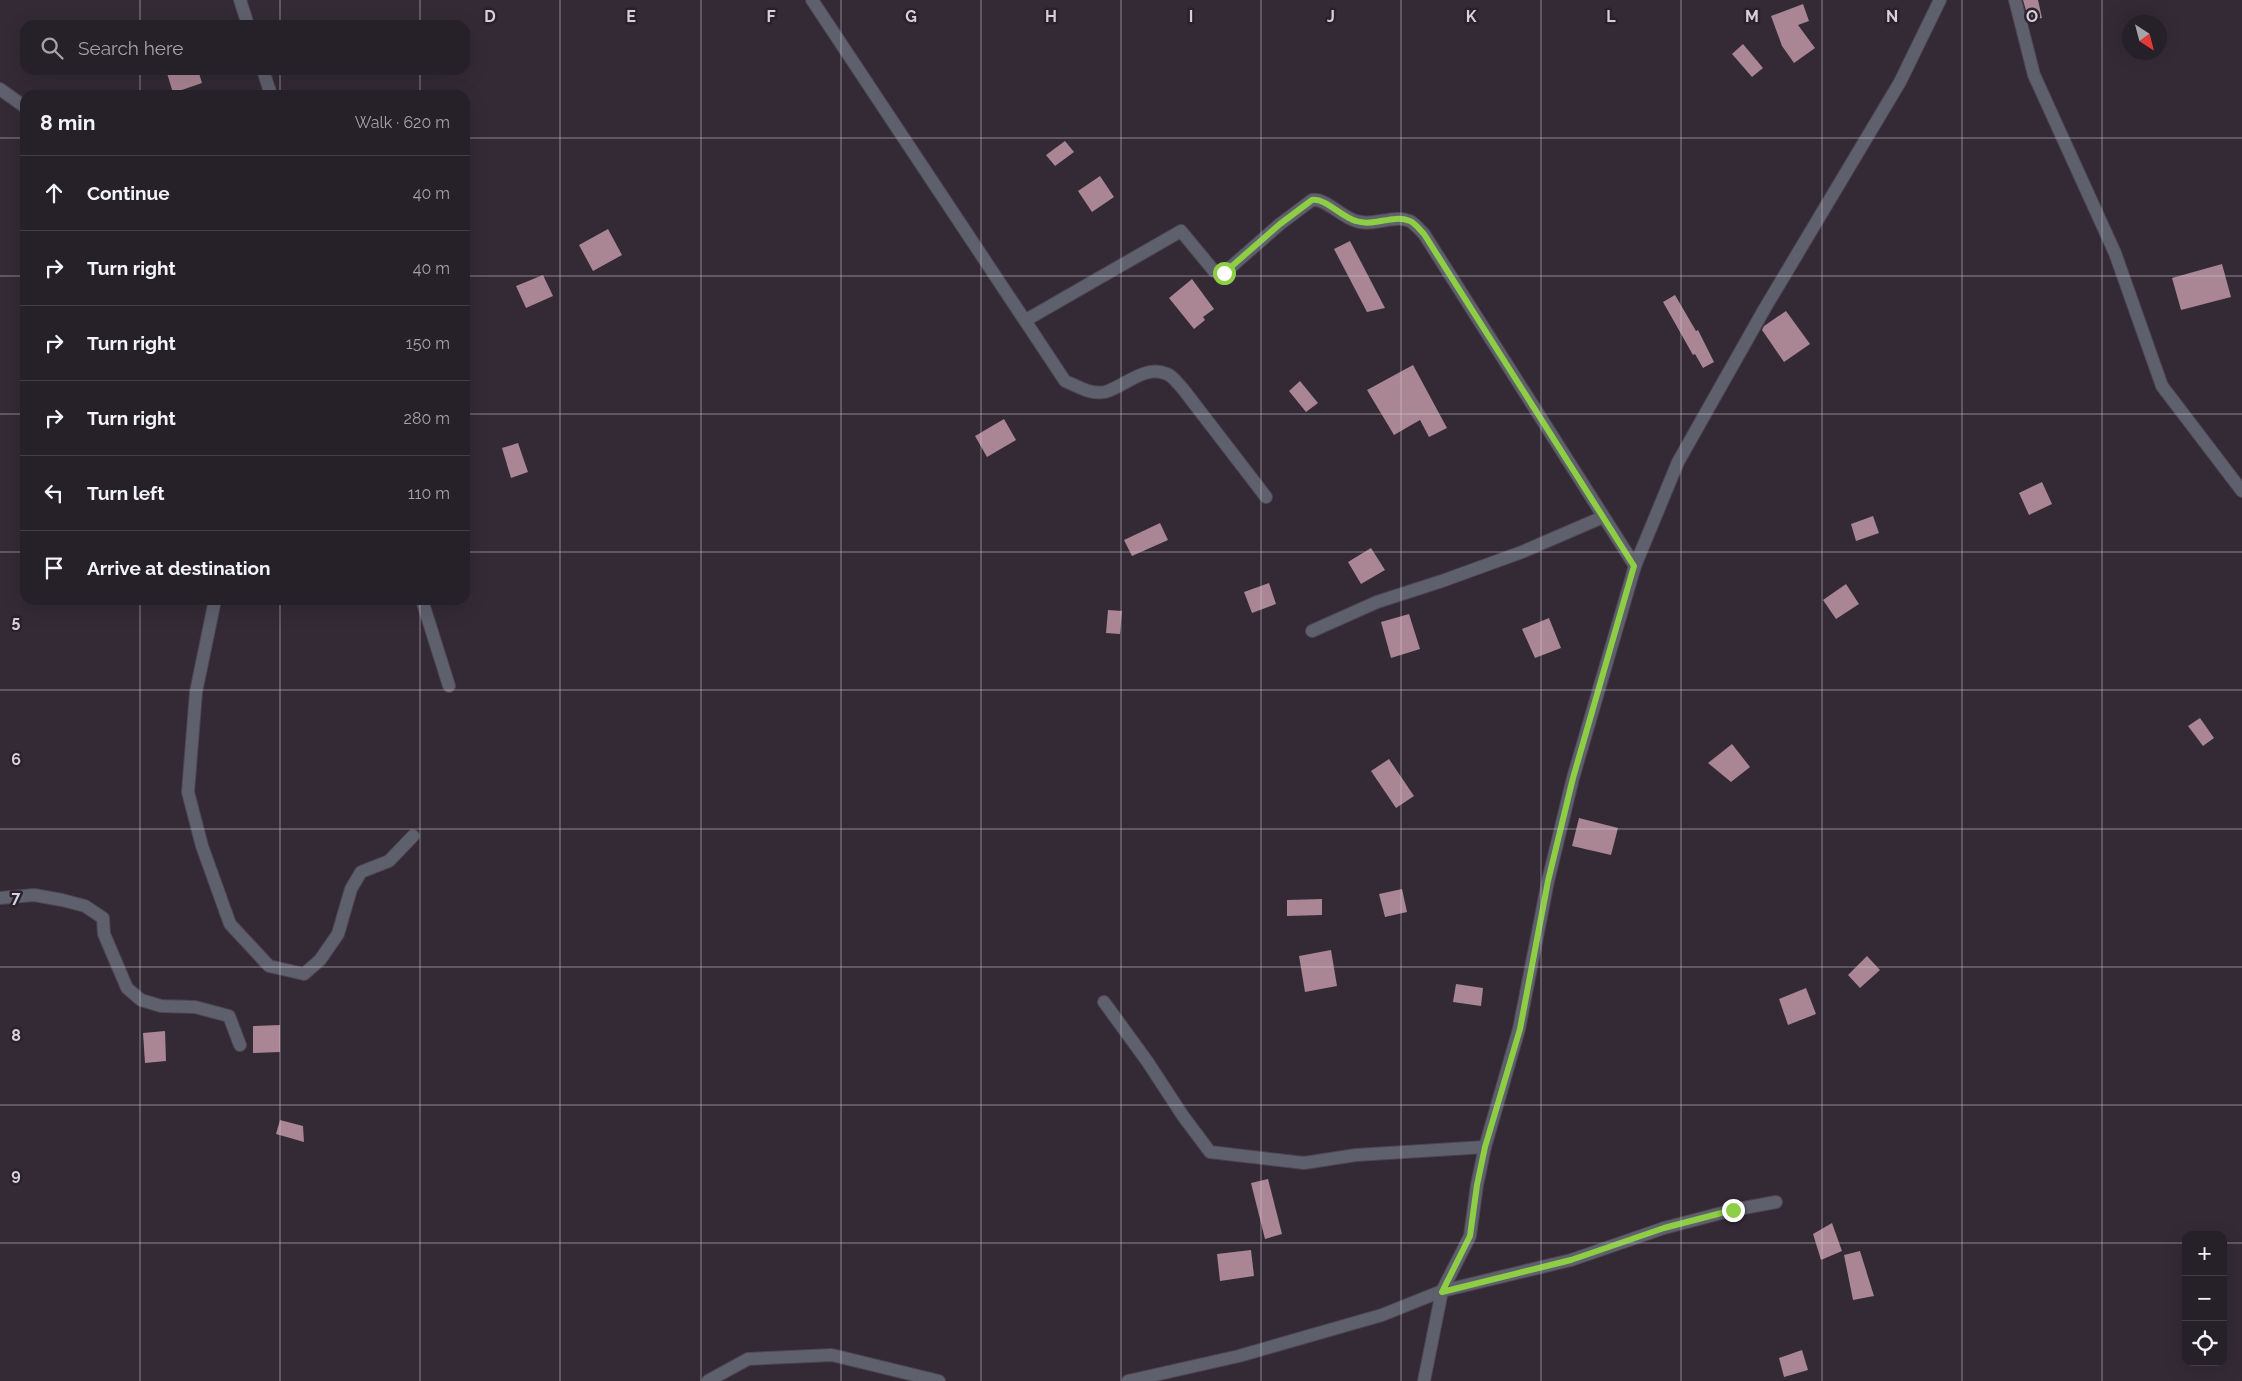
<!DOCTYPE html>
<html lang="en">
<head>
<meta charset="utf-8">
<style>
	body { margin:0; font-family:Raleway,sans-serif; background:#2e2830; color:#f1f3f6 }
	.controls { position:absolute; right:15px; bottom:15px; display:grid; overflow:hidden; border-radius:10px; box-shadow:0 5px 20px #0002 }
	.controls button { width:45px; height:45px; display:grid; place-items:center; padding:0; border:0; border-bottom:1px solid #423e45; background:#262028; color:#f1f3f6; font:25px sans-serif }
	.compass { position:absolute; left:2122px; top:15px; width:45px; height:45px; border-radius:50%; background:#262028; box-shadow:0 5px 20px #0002; rotate:144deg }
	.stop { position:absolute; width:15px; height:15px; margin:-11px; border:4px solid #8dce45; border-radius:50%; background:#fff }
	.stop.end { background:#8dce45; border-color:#fff; box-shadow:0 1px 5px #0008 }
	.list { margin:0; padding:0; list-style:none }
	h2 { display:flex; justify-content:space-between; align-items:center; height:65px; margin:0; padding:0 20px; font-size:21px }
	h2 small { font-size:16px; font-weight:400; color:#a4a3a8 }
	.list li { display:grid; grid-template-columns:32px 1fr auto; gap:15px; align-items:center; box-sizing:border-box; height:75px; padding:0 20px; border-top:1px solid #423e45 }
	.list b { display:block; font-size:19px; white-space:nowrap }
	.list em { font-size:16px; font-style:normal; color:#a4a3a8 }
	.icon { flex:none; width:28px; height:28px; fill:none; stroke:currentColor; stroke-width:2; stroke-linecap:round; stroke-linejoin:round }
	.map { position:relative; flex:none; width:2242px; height:1381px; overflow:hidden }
	.search { position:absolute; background:#262028; box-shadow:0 5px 20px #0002; left:20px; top:20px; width:450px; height:55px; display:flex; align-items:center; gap:12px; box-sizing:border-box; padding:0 18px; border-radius:15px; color:#a4a3a8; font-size:19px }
	.panel { position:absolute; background:#262028; box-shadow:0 5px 20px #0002; left:20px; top:90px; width:450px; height:515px; border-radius:15px }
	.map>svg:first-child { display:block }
	.building { fill:#aa8593 }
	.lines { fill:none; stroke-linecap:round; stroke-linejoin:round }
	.minor-casing { stroke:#4d4550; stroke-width:14 }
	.minor { stroke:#5f606e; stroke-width:12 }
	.route { stroke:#8dce45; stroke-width:6 }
	.grid { fill:none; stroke:#d6d0d8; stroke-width:1; stroke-opacity:0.55 }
	.grid-label { font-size:16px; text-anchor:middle; font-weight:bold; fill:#d6d0d8; stroke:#29212b; stroke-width:5; stroke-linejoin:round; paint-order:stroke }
</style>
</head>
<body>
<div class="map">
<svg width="2242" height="1381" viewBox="0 0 2242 1381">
	<rect width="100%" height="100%" fill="#332a36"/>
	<g class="building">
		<polygon points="2023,0 2038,0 2042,18 2029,21"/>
		<polygon points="1803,4 1809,21 1798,25 1815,48 1794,63 1782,46 1771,16"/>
		<polygon points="1743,44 1763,68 1752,77 1732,54"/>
		<polygon points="166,70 198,70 202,83 173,93"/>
		<polygon points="1065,141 1074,152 1055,166 1046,155"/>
		<polygon points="1100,176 1114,197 1092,212 1078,191"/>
		<polygon points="608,229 622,255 593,271 579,245"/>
		<polygon points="1350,241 1385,308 1367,312 1334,249"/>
		<polygon points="2222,264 2231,297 2181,310 2172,278"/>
		<polygon points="543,275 553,296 526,308 516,286"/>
		<polygon points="1192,279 1214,309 1203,317 1205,320 1194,329 1169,298"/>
		<polygon points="1675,295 1696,331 1698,330 1714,362 1703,368 1695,354 1693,355 1663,302"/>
		<polygon points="1786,311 1810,344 1784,362 1762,330 1764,326"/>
		<polygon points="1413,365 1447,428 1429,437 1420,420 1394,435 1367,390"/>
		<polygon points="1300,381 1318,403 1306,412 1289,391"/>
		<polygon points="1004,419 1016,440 987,457 975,436"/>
		<polygon points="518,443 528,472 511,478 502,448"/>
		<polygon points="2042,482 2052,504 2029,515 2019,493"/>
		<polygon points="1873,516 1879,533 1856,541 1851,524"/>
		<polygon points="1160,523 1168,540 1132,556 1124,540"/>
		<polygon points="1371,548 1385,570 1361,584 1348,562"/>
		<polygon points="1269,583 1276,604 1252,613 1244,592"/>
		<polygon points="1846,584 1859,604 1836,619 1823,600"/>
		<polygon points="1108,610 1122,611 1120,634 1106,633"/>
		<polygon points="1409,614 1420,649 1391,658 1381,622"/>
		<polygon points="1549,618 1561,648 1535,658 1522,629"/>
		<polygon points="2200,718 2214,738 2203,746 2188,726"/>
		<polygon points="1732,744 1750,767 1731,782 1708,763"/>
		<polygon points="1389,759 1414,796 1396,808 1371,771"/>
		<polygon points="1579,818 1618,828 1611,855 1572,846"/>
		<polygon points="1402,889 1407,912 1385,917 1379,894"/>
		<polygon points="1322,899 1322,915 1287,916 1287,900"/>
		<polygon points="1331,950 1337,986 1305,992 1299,956"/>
		<polygon points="1867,956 1880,970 1860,988 1848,975"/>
		<polygon points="1456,984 1483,988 1481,1006 1453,1002"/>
		<polygon points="1806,988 1816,1014 1788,1025 1779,999"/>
		<polygon points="280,1025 280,1052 253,1053 253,1026"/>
		<polygon points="165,1031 166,1061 145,1063 143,1033"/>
		<polygon points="280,1120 303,1126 304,1142 276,1134"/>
		<polygon points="1268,1179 1282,1234 1265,1239 1251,1183"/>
		<polygon points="1832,1223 1842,1251 1821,1260 1813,1234"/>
		<polygon points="1251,1250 1254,1276 1220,1281 1217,1254"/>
		<polygon points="1860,1251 1874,1296 1853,1300 1844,1255"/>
		<polygon points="1802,1350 1808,1370 1784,1377 1779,1358"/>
	</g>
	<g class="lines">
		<defs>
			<g id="minor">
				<polyline points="240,0 248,25"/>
				<path d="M812,0L1065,381C1077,386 1091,395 1105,392C1124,387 1145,364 1167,374C1173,376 1179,385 1183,389L1266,497"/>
				<polyline points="2015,0 2034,75 2115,253 2162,386 2242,491"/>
				<polyline points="263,70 271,95"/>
				<polyline points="0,89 25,107"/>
				<path d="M1026,320L1181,231L1214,271L1224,273L1280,224L1312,200C1326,198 1341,217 1356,221C1374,227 1392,214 1410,221C1415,224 1420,230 1424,234L1635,566"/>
				<polyline points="215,600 196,692 188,792 202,846 230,924 269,966 304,974 320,960 338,934 351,889 361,872 389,861 413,836"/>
				<polyline points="422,600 449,686"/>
				<polyline points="1312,631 1377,602 1442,581 1522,552 1603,517"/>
				<polyline points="0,898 34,895 62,900 85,906 103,918 104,934 127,988 141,1000 161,1006 195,1007 229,1016 240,1045"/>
				<polyline points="1104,1002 1147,1061 1183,1116 1210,1152 1304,1163 1356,1155 1485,1147"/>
				<polyline points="708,1381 748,1359 832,1355 939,1381"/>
				<polyline points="1128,1381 1239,1356 1382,1315 1442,1291 1571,1260 1664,1228 1733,1210 1776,1202"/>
				<polyline points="1424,1381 1442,1291 1470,1236 1477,1185 1485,1147 1519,1029 1548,881 1573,778 1635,566 1678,462 1765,308 1900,82 1940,0"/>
			</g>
		</defs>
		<use href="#minor" class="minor-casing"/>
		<use href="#minor" class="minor"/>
	</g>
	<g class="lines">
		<path class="route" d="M1224,273L1280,224L1312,200C1326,198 1341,217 1356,221C1374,227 1392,214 1410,221C1415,223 1420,230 1424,234L1634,566L1573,778L1548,881L1520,1029L1485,1147L1477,1185L1470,1236L1442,1292L1571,1260L1664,1228L1733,1210"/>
	</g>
	<path class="grid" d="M140,0V25M280,0V25M420,0V25M560,0V1381M701,0V1381M841,0V1381M981,0V1381M1121,0V1381M1261,0V1381M1401,0V1381M1541,0V1381M1681,0V1381M1822,0V1381M1962,0V1381M2102,0V1381M140,70V95M280,70V95M420,70V95M0,138H25M465,138H2242M0,276H25M465,276H2242M0,414H25M465,414H2242M0,552H25M465,552H2242M140,600V1381M280,600V1381M420,600V1381M0,690H2242M0,829H2242M0,967H2242M0,1105H2242M0,1243H2186M2223,1243H2242"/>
	<g class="grid-label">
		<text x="490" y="22">D</text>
		<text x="631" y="22">E</text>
		<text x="771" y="22">F</text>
		<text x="911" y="22">G</text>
		<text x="1051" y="22">H</text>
		<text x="1191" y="22">I</text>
		<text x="1331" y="22">J</text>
		<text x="1471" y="22">K</text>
		<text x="1611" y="22">L</text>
		<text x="1752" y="22">M</text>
		<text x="1892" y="22">N</text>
		<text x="2032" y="22">O</text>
		<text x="16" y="627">5</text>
		<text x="16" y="765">6</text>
		<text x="16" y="903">7</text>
		<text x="16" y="1041">8</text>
		<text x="16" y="1180">9</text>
	</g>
</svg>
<div class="controls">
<button>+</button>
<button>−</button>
<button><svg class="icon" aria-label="locate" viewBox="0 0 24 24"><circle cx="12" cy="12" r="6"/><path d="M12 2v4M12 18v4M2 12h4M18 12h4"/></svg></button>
</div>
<svg class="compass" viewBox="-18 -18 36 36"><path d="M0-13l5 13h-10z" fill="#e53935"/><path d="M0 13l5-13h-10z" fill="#a4a3a8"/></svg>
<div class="stop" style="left:1224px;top:273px"></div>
<div class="stop end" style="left:1733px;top:1210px"></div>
<div class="search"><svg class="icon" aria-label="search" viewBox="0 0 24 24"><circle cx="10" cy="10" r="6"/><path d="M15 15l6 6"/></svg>Search here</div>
<section class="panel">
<h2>8 min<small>Walk · 620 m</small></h2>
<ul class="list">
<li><svg class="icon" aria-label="ahead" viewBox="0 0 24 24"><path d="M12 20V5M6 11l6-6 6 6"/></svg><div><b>Continue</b></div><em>40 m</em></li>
<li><svg class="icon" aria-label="right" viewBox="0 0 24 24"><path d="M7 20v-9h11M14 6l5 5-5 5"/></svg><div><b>Turn right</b></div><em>40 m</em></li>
<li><svg class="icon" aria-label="right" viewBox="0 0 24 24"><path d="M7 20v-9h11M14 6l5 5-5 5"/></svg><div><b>Turn right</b></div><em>150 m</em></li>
<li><svg class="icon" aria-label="right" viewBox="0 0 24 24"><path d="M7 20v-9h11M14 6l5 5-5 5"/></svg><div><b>Turn right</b></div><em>280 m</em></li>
<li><svg class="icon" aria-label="left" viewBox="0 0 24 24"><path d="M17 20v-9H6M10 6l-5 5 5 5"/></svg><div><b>Turn left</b></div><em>110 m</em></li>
<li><svg class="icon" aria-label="arrive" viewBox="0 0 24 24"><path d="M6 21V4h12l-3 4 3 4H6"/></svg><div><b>Arrive at destination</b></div></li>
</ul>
</section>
</div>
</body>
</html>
